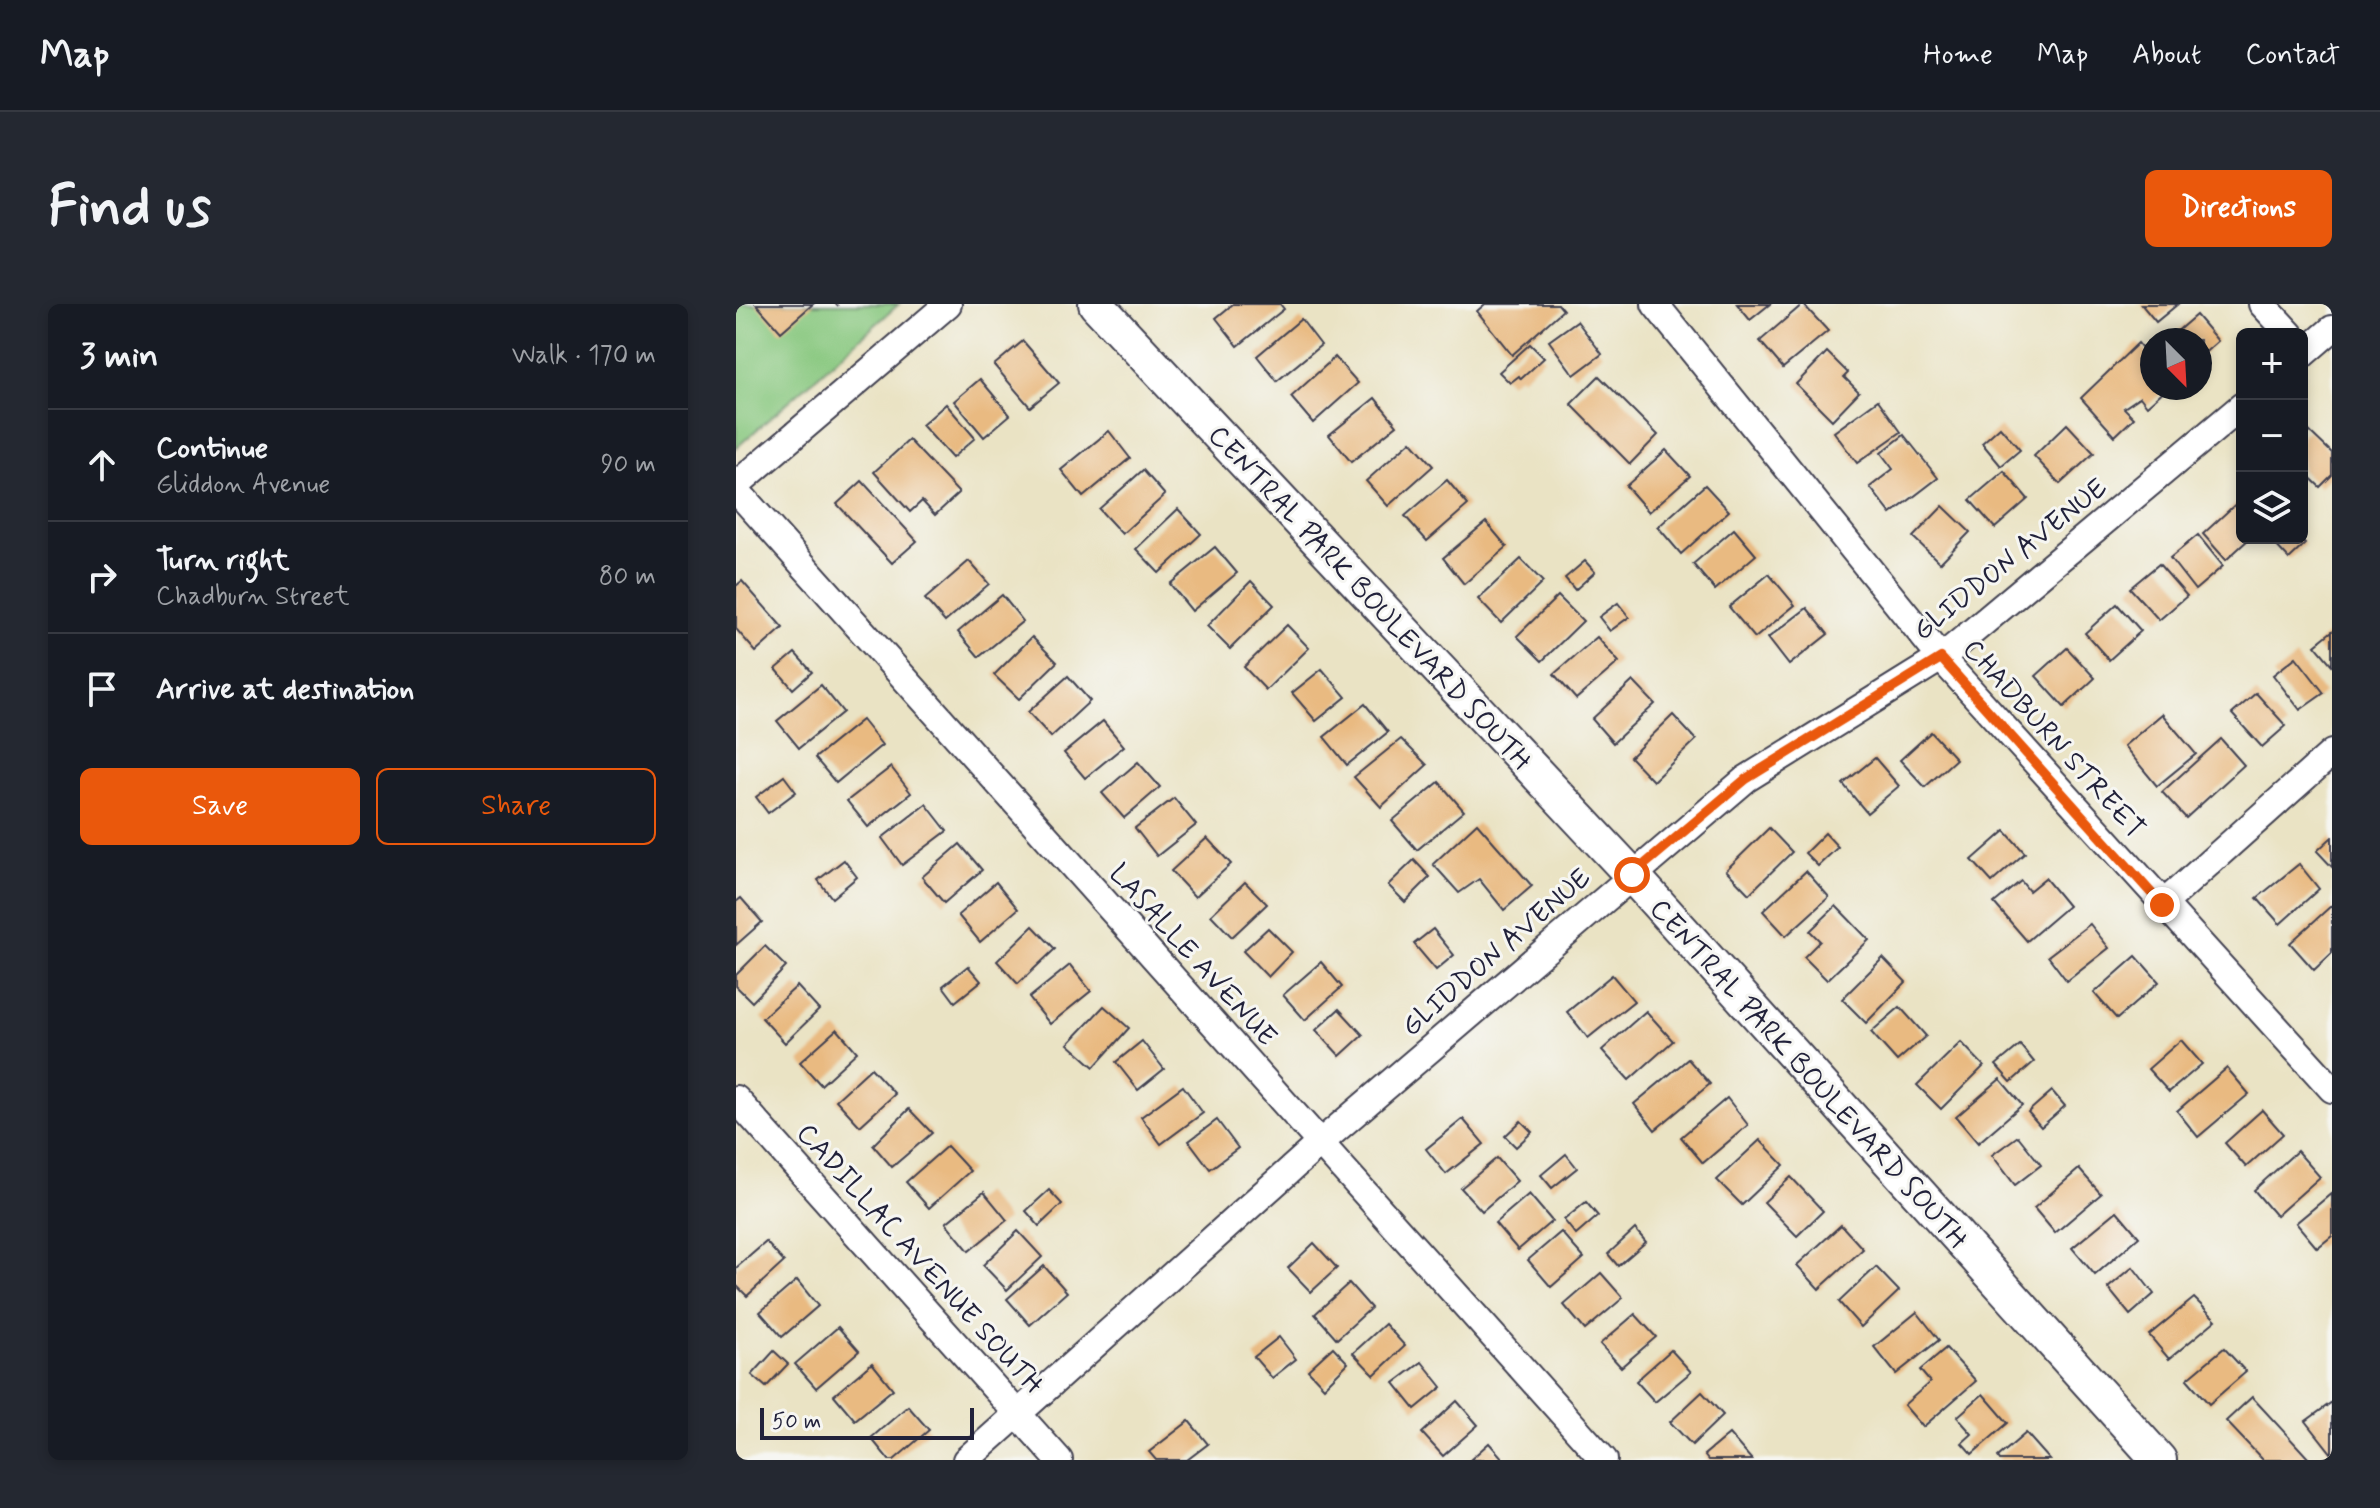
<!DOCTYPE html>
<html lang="en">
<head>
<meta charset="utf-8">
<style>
	body { margin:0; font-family:Mynerve,sans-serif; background:#242831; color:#f1f3f6 }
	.controls { position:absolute; right:24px; top:24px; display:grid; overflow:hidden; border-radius:12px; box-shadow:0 4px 12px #0003 }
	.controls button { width:72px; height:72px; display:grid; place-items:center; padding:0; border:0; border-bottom:2px solid #363941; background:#171b24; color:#f1f3f6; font:40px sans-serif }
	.compass { position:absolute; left:1404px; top:24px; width:72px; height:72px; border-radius:50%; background:#171b24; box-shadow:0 4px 12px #0003; rotate:156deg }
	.scale { position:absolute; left:24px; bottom:20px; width:214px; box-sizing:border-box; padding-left:8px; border:4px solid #22223b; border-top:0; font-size:22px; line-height:28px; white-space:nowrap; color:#22223b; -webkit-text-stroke:6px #f6f6f2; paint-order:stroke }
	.stop { position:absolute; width:24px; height:24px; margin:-18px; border:6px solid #ea580c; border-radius:50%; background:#fff }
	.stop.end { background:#ea580c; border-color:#fff; box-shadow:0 2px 8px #0008 }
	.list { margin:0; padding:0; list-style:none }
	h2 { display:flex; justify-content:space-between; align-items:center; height:104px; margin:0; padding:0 32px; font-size:34px }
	h2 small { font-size:26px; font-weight:400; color:#9ea1a6 }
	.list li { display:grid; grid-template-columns:52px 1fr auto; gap:24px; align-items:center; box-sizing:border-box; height:112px; padding:0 32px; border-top:2px solid #363941 }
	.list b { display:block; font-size:30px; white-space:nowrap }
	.list p { margin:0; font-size:26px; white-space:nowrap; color:#9ea1a6 }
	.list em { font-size:26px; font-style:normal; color:#9ea1a6 }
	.actions { display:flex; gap:16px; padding:24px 32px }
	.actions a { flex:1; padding:18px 0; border:2px solid #ea580c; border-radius:12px; text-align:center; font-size:28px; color:#ea580c }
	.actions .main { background:#ea580c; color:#fff }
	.icon { flex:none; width:44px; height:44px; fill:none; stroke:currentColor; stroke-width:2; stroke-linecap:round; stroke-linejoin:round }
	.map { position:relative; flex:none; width:1596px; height:1156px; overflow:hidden; border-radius:12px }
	header { display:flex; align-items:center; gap:48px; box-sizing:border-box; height:112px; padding:0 40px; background:#171b24; border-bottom:2px solid #363941 }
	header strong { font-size:38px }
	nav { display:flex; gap:44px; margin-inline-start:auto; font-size:28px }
	.intro { display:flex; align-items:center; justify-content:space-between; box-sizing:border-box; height:192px; padding:0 48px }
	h1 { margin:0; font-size:56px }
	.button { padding:20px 36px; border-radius:12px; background:#ea580c; color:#fff; font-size:28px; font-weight:700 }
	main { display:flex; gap:48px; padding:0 48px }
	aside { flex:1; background:#171b24; border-radius:12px; box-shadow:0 4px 12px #0003 }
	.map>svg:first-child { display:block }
	.green { fill:#87c77e; stroke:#54745c; stroke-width:2 }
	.building { fill:#e9ba81 }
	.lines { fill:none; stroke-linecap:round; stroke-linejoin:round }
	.minor-casing { stroke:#403f50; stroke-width:30 }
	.tertiary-casing { stroke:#403f50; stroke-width:38 }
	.path { stroke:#403f50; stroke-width:5; stroke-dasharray:2 6; stroke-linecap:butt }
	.minor { stroke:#fff; stroke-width:26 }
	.tertiary { stroke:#fff; stroke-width:34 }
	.route { stroke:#ea580c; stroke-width:10 }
	.labels { text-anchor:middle; stroke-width:6; stroke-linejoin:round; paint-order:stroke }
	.street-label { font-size:28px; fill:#22223b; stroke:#f6f6f2 }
</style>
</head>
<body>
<header>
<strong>Map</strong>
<nav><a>Home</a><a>Map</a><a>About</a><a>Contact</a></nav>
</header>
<div class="intro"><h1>Find us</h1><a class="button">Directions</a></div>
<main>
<aside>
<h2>3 min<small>Walk · 170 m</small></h2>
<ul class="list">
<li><svg class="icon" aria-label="ahead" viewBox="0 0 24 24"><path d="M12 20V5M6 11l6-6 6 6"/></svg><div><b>Continue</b><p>Gliddon Avenue</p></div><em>90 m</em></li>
<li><svg class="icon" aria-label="right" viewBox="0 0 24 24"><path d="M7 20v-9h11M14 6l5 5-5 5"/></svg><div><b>Turn right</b><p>Chadburn Street</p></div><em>80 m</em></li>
<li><svg class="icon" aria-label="arrive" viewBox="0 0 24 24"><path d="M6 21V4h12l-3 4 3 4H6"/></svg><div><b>Arrive at destination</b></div></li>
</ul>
<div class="actions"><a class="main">Save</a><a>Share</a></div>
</aside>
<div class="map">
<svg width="1596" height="1156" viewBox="0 0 1596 1156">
	<rect width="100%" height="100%" fill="#f6f6f2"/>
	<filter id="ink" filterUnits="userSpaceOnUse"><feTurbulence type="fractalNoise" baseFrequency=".0125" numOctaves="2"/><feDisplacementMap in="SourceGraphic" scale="16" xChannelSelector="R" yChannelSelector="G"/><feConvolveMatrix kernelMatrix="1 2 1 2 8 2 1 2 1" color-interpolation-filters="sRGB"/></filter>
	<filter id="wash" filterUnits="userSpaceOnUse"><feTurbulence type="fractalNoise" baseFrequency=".006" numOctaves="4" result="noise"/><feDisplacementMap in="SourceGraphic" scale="32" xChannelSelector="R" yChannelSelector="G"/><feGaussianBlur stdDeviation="1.8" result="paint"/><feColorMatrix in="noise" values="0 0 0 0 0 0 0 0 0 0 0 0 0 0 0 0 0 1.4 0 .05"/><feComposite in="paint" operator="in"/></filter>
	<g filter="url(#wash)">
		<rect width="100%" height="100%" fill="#eae3c4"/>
		<polygon class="green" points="0,0 163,0 0,144"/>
		<g id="blocks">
			<g class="building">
				<polygon points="20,0 77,0 45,28"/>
				<polygon points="497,0 544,0 548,5 502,42 480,14"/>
				<polygon points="749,0 822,0 827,6 776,51 741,7"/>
				<polygon points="1001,0 1034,0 1014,16"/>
				<polygon points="1067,0 1092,27 1047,64 1024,37"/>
				<polygon points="1405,0 1442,0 1420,18"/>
				<polygon points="1460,11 1482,37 1464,53 1464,36 1431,36"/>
				<polygon points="565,15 585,41 541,77 521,52"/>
				<polygon points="841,17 866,50 838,71 813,37"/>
				<polygon points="287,37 323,79 294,103 258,61"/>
				<polygon points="1402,39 1416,56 1416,84 1431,84 1411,102 1404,93 1388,104 1398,114 1379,132 1345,94"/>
				<polygon points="794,40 808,54 785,75 783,72 774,79 763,68"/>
				<polygon points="1091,48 1112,69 1108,73 1123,88 1096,116 1060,80"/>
				<polygon points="599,53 622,79 577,119 555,93"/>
				<polygon points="863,72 922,131 894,160 835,100"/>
				<polygon points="244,75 274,111 248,133 218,97"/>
				<polygon points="639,94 661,121 615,158 593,131"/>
				<polygon points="1142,96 1165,128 1121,159 1098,128"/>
				<polygon points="210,100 239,134 216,154 186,121"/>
				<polygon points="1331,120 1358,149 1324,180 1298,152"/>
				<polygon points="1264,123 1284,146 1265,162 1246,139"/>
				<polygon points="1572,126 1596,149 1596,171 1584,183 1566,166 1566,132"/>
				<polygon points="373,127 394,154 347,193 325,166"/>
				<polygon points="1168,131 1202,174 1155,210 1134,183 1157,165 1145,149"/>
				<polygon points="173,136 223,189 199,211 186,197 174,208 138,168"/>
				<polygon points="675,137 697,162 652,202 630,177"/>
				<polygon points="930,146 954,172 913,208 890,182"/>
				<polygon points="407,166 429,191 386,230 363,205"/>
				<polygon points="1268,167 1292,195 1259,224 1234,196"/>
				<polygon points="711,176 732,201 691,237 669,212"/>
				<polygon points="126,177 181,237 156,259 101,200"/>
				<polygon points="969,181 993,207 945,250 922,223"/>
				<polygon points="1504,196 1506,234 1514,234 1490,256 1467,230"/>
				<polygon points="1207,202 1234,228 1204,259 1177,233"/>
				<polygon points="442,205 465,230 423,269 400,245"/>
				<polygon points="750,218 771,243 728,280 707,254"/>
				<polygon points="998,225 1020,251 979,286 957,260"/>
				<polygon points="1462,231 1487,262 1459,286 1434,254"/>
				<polygon points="1539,234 1563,234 1569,240 1553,255 1536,237"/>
				<polygon points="479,243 501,269 456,307 434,280"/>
				<polygon points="785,255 807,278 765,319 742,295"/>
				<polygon points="233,257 253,280 209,318 189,295"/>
				<polygon points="849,257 859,268 839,286 829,274"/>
				<polygon points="1423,260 1451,292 1423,316 1394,284"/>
				<polygon points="1033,270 1059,301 1019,334 993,303"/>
				<polygon points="6,277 47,324 20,348 0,325 0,282"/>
				<polygon points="515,277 538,301 494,345 471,322"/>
				<polygon points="266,291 287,317 243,353 222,328"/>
				<polygon points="822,292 847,317 806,357 781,332"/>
				<polygon points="882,299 893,313 874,327 863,313"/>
				<polygon points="1381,300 1405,327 1373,356 1349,329"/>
				<polygon points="1071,304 1092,330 1053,361 1032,334"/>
				<polygon points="551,321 573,344 530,386 508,363"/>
				<polygon points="1596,327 1596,361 1579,341"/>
				<polygon points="296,333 321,358 283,395 258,371"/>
				<polygon points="861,333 883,358 840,395 818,370"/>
				<polygon points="1331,344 1359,374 1328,403 1300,372"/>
				<polygon points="59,349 76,368 57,385 40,365"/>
				<polygon points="1560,353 1588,389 1564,406 1537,371"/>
				<polygon points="586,365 610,393 580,417 556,389"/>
				<polygon points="332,372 354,397 315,433 292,408"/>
				<polygon points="897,377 919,400 877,439 856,415"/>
				<polygon points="85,381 107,408 63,444 41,417"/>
				<polygon points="1520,389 1550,422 1526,443 1496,410"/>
				<polygon points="629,400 652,428 611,461 588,433"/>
				<polygon points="1426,410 1460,450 1421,482 1388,442"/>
				<polygon points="937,411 960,436 917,477 894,453"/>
				<polygon points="126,416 146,441 100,479 79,454"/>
				<polygon points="367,417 388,442 349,474 328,449"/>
				<polygon points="1195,428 1220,455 1189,483 1164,456"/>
				<polygon points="665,435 691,461 645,503 618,473"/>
				<polygon points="1485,435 1508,461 1450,514 1426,488"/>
				<polygon points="1139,454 1163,482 1131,509 1107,480"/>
				<polygon points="402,458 424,483 388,514 366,489"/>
				<polygon points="155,463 175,489 132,523 111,497"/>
				<polygon points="48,472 60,488 32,509 20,493"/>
				<polygon points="703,478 728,507 681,546 656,517"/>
				<polygon points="438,494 460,521 421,552 399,524"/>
				<polygon points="190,500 211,527 166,561 146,534"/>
				<polygon points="741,519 796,582 768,606 743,575 723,589 697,560"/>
				<polygon points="1033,524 1056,548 1013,590 990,566"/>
				<polygon points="1269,527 1289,549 1256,578 1236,556"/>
				<polygon points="1089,529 1102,543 1082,562 1069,549"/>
				<polygon points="1596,533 1596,563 1581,547"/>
				<polygon points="471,534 495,560 459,593 435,567"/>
				<polygon points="224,540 246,566 208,599 186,573"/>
				<polygon points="108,556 121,573 96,594 82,576"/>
				<polygon points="678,556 694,573 669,598 652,581"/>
				<polygon points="1563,560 1583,585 1544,620 1521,594"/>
				<polygon points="1070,567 1093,593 1050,632 1027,607"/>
				<polygon points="1309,574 1332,602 1291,637 1258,599 1285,577 1293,587"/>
				<polygon points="260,578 282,605 244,638 222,611"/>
				<polygon points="509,578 531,600 496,633 475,611"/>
				<polygon points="5,594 26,618 0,641 0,598"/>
				<polygon points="1596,601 1596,649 1578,666 1554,639"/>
				<polygon points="1100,602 1133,636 1091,676 1068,653 1084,637 1074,627"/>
				<polygon points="1354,620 1373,644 1331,677 1312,652"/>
				<polygon points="297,622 319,645 282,680 261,657"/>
				<polygon points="532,624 556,648 532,673 507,647"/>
				<polygon points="697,625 718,651 700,666 678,640"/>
				<polygon points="29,642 50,663 16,698 0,682 0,671"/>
				<polygon points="1400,652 1423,678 1381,715 1358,689"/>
				<polygon points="1147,654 1170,678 1130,719 1106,695"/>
				<polygon points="585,658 606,683 569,716 547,691"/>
				<polygon points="334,661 355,687 314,720 293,694"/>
				<polygon points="232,662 245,677 219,698 207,682"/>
				<polygon points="876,671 898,697 852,734 831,708"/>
				<polygon points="61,682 83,706 49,739 26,714"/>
				<polygon points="368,702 393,724 358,763 332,740"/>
				<polygon points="1164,703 1190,732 1161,757 1135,728"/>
				<polygon points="603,705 627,731 604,752 580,726"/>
				<polygon points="910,707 937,737 893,776 866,746"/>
				<polygon points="101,725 121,748 85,781 64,758"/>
				<polygon points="1445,736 1466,760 1433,788 1412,765"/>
				<polygon points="406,737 428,765 402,786 380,758"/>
				<polygon points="1225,738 1248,762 1205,805 1181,781"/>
				<polygon points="1284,741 1298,758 1275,778 1260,761"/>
				<polygon points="952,755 974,780 919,826 898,800"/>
				<polygon points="135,764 159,790 124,822 100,796"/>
				<polygon points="1491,764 1513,790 1462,833 1441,807"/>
				<polygon points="1264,775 1286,801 1242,839 1220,813"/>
				<polygon points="447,782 467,809 425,840 405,813"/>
				<polygon points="1316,787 1329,802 1305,823 1292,808"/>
				<polygon points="991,794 1012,821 967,859 945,833"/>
				<polygon points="173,805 196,829 156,863 137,841"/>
				<polygon points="1526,806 1547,830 1510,863 1489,839"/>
				<polygon points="727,815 748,840 710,870 690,845"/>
				<polygon points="481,816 502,844 474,865 453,837"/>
				<polygon points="785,817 796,828 780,843 769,832"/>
				<polygon points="1282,832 1305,861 1279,881 1256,851"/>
				<polygon points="1024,836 1048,861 1006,901 981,876"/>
				<polygon points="211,842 234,867 193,904 170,878"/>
				<polygon points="1561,847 1584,873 1540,912 1518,886"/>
				<polygon points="830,850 841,864 816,884 805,871"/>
				<polygon points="761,854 781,877 746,907 725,884"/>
				<polygon points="1343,865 1365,890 1319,929 1298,904"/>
				<polygon points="1055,873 1087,907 1061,932 1028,898"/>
				<polygon points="313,886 326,900 303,922 290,907"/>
				<polygon points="248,888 271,916 233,947 210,919"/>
				<polygon points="1596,889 1596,932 1581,944 1560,919"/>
				<polygon points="793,890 816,917 782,946 759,919"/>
				<polygon points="850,898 862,912 840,931 828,916"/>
				<polygon points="1381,907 1403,933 1359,971 1336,944"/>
				<polygon points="1105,921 1127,945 1083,985 1061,961"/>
				<polygon points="899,925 910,938 882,962 872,950"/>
				<polygon points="282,927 306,953 271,986 247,961"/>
				<polygon points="825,928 848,954 815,983 792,956"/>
				<polygon points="30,938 48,958 11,992 0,981 0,964"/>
				<polygon points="578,939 601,964 575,988 552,964"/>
				<polygon points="308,962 331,988 294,1021 271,995"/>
				<polygon points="1140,963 1163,987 1125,1023 1103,998"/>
				<polygon points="1397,963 1418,990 1394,1011 1372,984"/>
				<polygon points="865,969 887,994 849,1026 828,1001"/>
				<polygon points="61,976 82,1002 46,1033 24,1008"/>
				<polygon points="613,979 635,1004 601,1035 579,1010"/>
				<polygon points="1458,994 1480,1016 1433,1055 1413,1031"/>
				<polygon points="1181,1008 1203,1036 1160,1070 1138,1043"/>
				<polygon points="899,1010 920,1033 885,1063 864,1040"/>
				<polygon points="649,1020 669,1042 638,1071 617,1049"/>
				<polygon points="102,1023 123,1047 80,1084 59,1060"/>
				<polygon points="543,1033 560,1055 536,1074 518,1053"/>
				<polygon points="597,1043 612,1059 588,1083 572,1066"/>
				<polygon points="1210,1044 1240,1077 1187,1123 1168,1101 1194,1078 1184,1066"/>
				<polygon points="1488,1044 1510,1068 1473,1100 1451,1075"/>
				<polygon points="935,1046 955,1068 919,1098 900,1077"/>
				<polygon points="38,1047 52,1060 30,1083 16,1071"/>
				<polygon points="686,1058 706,1083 679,1105 658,1079"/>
				<polygon points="136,1059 157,1085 119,1116 98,1091"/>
				<polygon points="966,1088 987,1111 956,1141 934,1118"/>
				<polygon points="1247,1090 1272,1119 1236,1150 1226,1139 1236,1130 1221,1113"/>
				<polygon points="1516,1093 1574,1156 1527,1156 1490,1117"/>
				<polygon points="721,1097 742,1121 707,1152 686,1129"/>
				<polygon points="1596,1098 1596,1150 1570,1117"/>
				<polygon points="172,1102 193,1126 158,1156 153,1156 135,1134"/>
				<polygon points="453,1117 472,1140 451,1156 420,1156 413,1148"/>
				<polygon points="1290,1129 1314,1156 1264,1156 1262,1153"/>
				<polygon points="993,1130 1016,1156 972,1156 968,1151"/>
				<polygon points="753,1139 768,1156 734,1156"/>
			</g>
		</g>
	</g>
	<g filter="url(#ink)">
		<use href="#blocks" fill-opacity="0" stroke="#403f50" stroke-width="2"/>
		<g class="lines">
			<defs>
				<g id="minor">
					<polyline points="919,0 1205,354 1596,785"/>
					<polyline points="1526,0 1554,30"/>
					<polyline points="1566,51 1596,25"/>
					<polyline points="0,181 212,0"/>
					<polyline points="0,186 868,1156"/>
					<polyline points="1426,601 1596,449"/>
					<polyline points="0,795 323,1156"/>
					<polyline points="230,1156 584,839 1010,475 1205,354 1506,102"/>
				</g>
				<polyline id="tertiary" points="360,0 896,571 1423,1156"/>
			</defs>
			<use href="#minor" class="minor-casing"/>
			<use href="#tertiary" class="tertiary-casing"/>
			<polyline class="path" points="100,1 101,0"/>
			<use href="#minor" class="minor"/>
			<use href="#tertiary" class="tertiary"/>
		</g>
	</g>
	<g class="lines" filter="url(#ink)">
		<polyline class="route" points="896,571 1010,475 1205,354 1426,601"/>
	</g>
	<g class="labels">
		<g class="street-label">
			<text transform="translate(1273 254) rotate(-39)" y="10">GLIDDON AVENUE</text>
			<text transform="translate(635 293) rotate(47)" y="10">CENTRAL PARK BOULEVARD SOUTH</text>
			<text transform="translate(1319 434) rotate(48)" y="10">CHADBURN STREET</text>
			<text transform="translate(759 647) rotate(-41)" y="10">GLIDDON AVENUE</text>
			<text transform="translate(458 650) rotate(48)" y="10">LASALLE AVENUE</text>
			<text transform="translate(1074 769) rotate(48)" y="10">CENTRAL PARK BOULEVARD SOUTH</text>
			<text transform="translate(185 954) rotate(48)" y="10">CADILLAC AVENUE SOUTH</text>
		</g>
	</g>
</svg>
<div class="controls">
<button>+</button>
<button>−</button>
<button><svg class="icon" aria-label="layers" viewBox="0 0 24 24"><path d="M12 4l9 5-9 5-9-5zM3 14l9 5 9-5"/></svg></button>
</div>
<svg class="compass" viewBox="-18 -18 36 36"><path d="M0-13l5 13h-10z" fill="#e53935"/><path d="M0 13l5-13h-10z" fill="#9ea1a6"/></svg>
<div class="scale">50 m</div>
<div class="stop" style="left:896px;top:571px"></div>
<div class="stop end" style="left:1426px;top:601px"></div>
</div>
</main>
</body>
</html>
